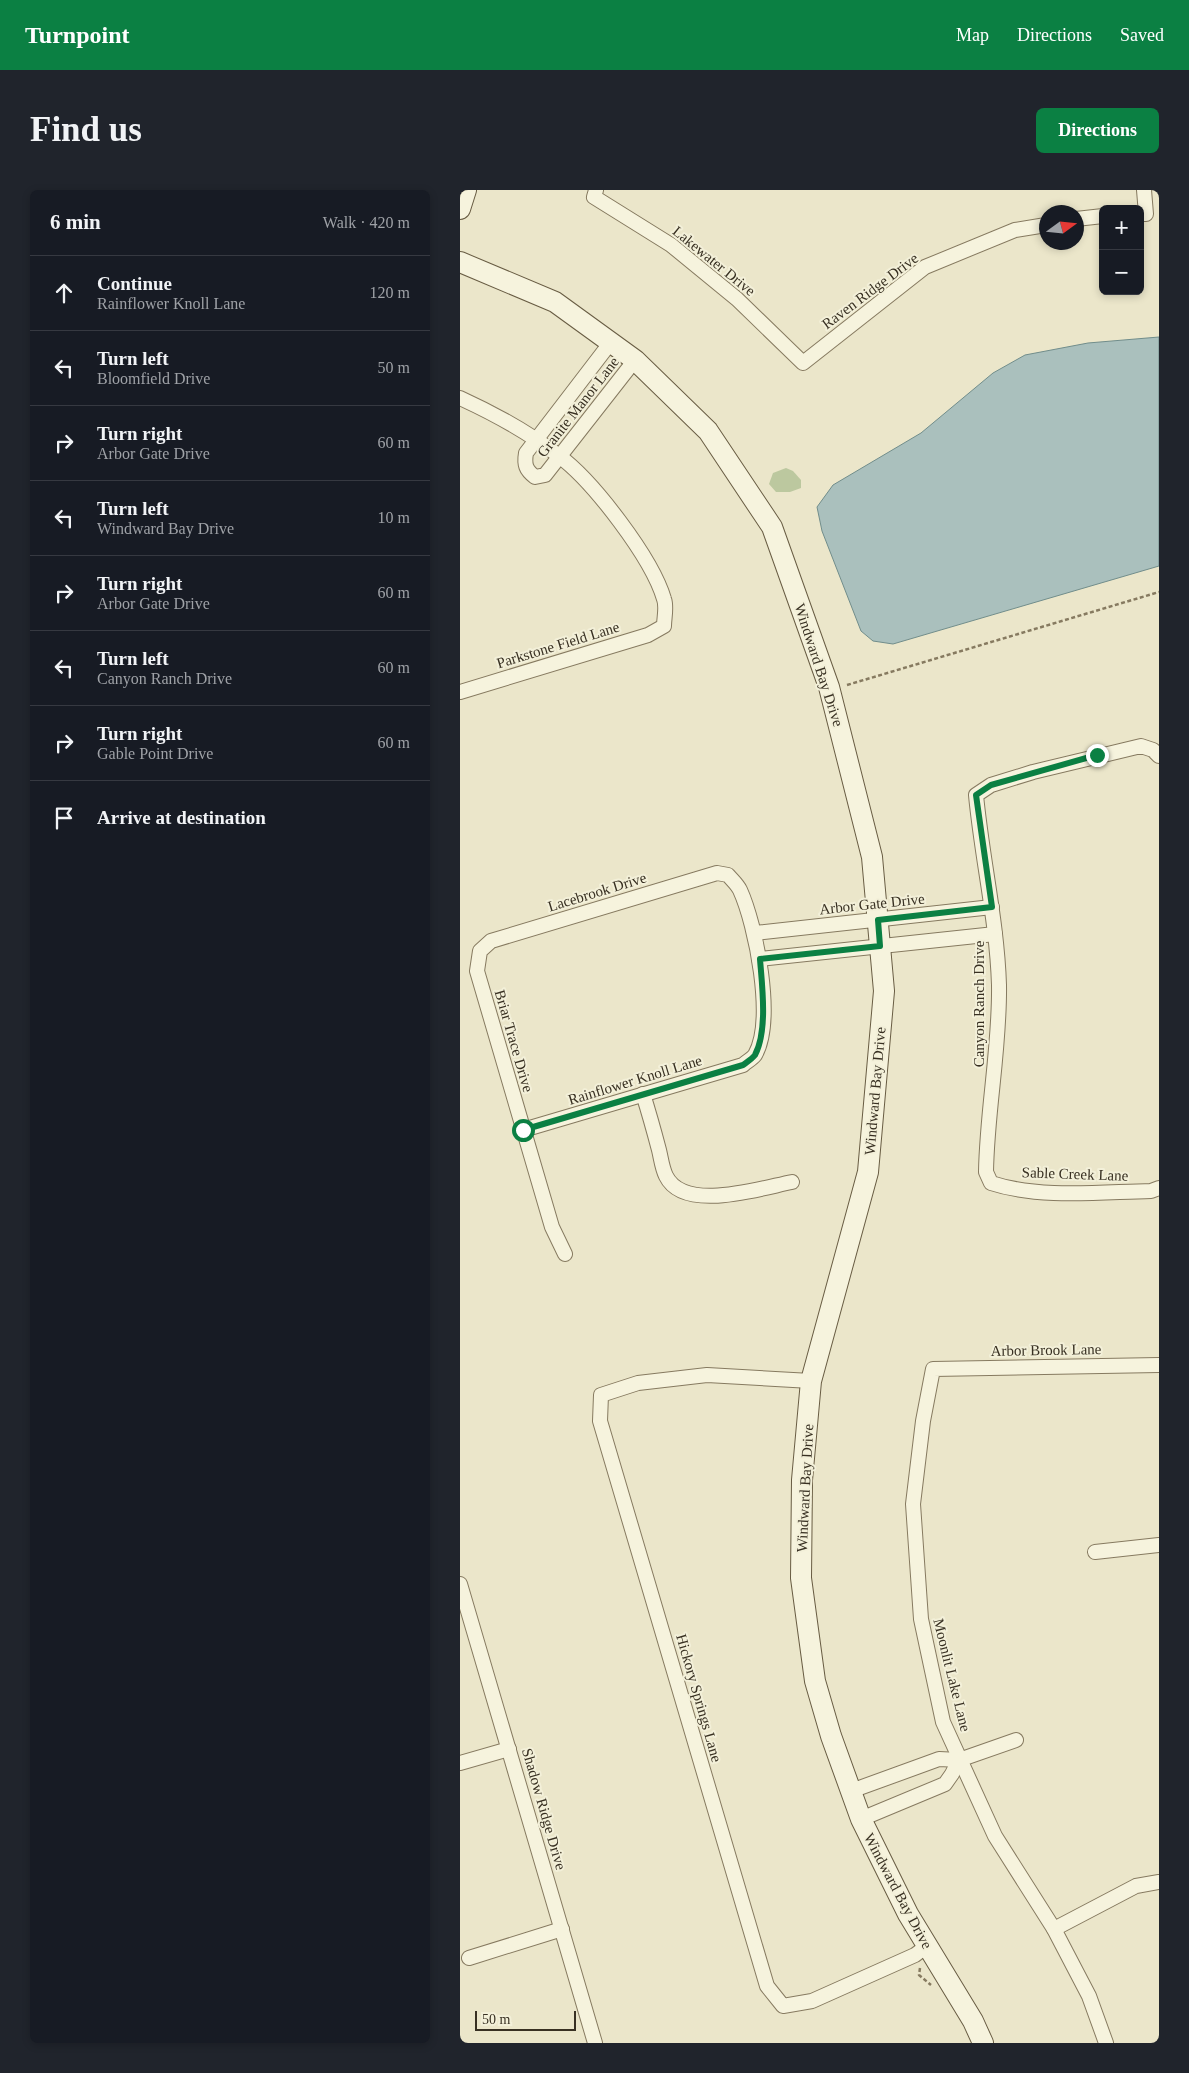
<!DOCTYPE html>
<html lang="en">
<head>
<meta charset="utf-8">
<style>
	body { margin:0; font-family:Georgia,serif; background:#20242c; color:#f1f3f6 }
	.controls { position:absolute; right:15px; top:15px; display:grid; overflow:hidden; border-radius:8px; box-shadow:0 2px 8px #0003 }
	.controls button { width:45px; height:45px; display:grid; place-items:center; padding:0; border:0; border-bottom:1px solid #363941; background:#171b24; color:#f1f3f6; font:25px sans-serif }
	.compass { position:absolute; left:579px; top:15px; width:45px; height:45px; border-radius:50%; background:#171b24; box-shadow:0 2px 8px #0003; rotate:75deg }
	.scale { position:absolute; left:15px; bottom:12px; width:101px; box-sizing:border-box; padding-left:5px; border:2px solid #383022; border-top:0; font-size:14px; line-height:18px; white-space:nowrap; color:#383022; -webkit-text-stroke:4px #f3f0d9; paint-order:stroke }
	.stop { position:absolute; width:15px; height:15px; margin:-11px; border:4px solid #0b8043; border-radius:50%; background:#fff }
	.stop.end { background:#0b8043; border-color:#fff; box-shadow:0 1px 5px #0008 }
	.list { margin:0; padding:0; list-style:none }
	h2 { display:flex; justify-content:space-between; align-items:center; height:65px; margin:0; padding:0 20px; font-size:21px }
	h2 small { font-size:16px; font-weight:400; color:#9ea1a6 }
	.list li { display:grid; grid-template-columns:32px 1fr auto; gap:15px; align-items:center; box-sizing:border-box; height:75px; padding:0 20px; border-top:1px solid #363941 }
	.list b { display:block; font-size:19px; white-space:nowrap }
	.list p { margin:0; font-size:16px; white-space:nowrap; color:#9ea1a6 }
	.list em { font-size:16px; font-style:normal; color:#9ea1a6 }
	.icon { flex:none; width:28px; height:28px; fill:none; stroke:currentColor; stroke-width:2; stroke-linecap:round; stroke-linejoin:round }
	.map { position:relative; flex:none; width:699px; height:1853px; overflow:hidden; border-radius:8px }
	header { display:flex; align-items:center; gap:30px; box-sizing:border-box; height:70px; padding:0 25px; background:#0b8043; color:#fff }
	header strong { font-size:24px }
	nav { display:flex; gap:28px; margin-inline-start:auto; font-size:18px }
	.intro { display:flex; align-items:center; justify-content:space-between; box-sizing:border-box; height:120px; padding:0 30px }
	h1 { margin:0; font-size:35px }
	.button { padding:12px 22px; border-radius:8px; background:#0b8043; color:#fff; font-size:18px; font-weight:700 }
	main { display:flex; gap:30px; padding:0 30px }
	aside { flex:1; background:#171b24; border-radius:8px; box-shadow:0 2px 8px #0003 }
	.map>svg:first-child { display:block }
	.green { fill:#bcc89f }
	.water { fill:#aac0bd; stroke:#718d8b }
	.lines { fill:none; stroke-linecap:round; stroke-linejoin:round }
	.street-casing { stroke:#867a60; stroke-width:16 }
	.secondary-casing { stroke:#685c43; stroke-width:22 }
	.path { stroke:#867a60; stroke-width:2.5; stroke-dasharray:4 2.5; stroke-linecap:butt }
	.street { stroke:#f6f3dd; stroke-width:14 }
	.secondary { stroke:#f6f3dd; stroke-width:20 }
	.route { stroke:#0b8043; stroke-width:6 }
	.labels { text-anchor:middle; stroke-width:4; stroke-linejoin:round; paint-order:stroke }
	.street-label { font-size:15px; fill:#383022; stroke:#f3f0d9 }
</style>
</head>
<body>
<header>
<strong>Turnpoint</strong>
<nav><a>Map</a><a>Directions</a><a>Saved</a></nav>
</header>
<div class="intro"><h1>Find us</h1><a class="button">Directions</a></div>
<main>
<aside>
<h2>6 min<small>Walk · 420 m</small></h2>
<ul class="list">
<li><svg class="icon" aria-label="ahead" viewBox="0 0 24 24"><path d="M12 20V5M6 11l6-6 6 6"/></svg><div><b>Continue</b><p>Rainflower Knoll Lane</p></div><em>120 m</em></li>
<li><svg class="icon" aria-label="left" viewBox="0 0 24 24"><path d="M17 20v-9H6M10 6l-5 5 5 5"/></svg><div><b>Turn left</b><p>Bloomfield Drive</p></div><em>50 m</em></li>
<li><svg class="icon" aria-label="right" viewBox="0 0 24 24"><path d="M7 20v-9h11M14 6l5 5-5 5"/></svg><div><b>Turn right</b><p>Arbor Gate Drive</p></div><em>60 m</em></li>
<li><svg class="icon" aria-label="left" viewBox="0 0 24 24"><path d="M17 20v-9H6M10 6l-5 5 5 5"/></svg><div><b>Turn left</b><p>Windward Bay Drive</p></div><em>10 m</em></li>
<li><svg class="icon" aria-label="right" viewBox="0 0 24 24"><path d="M7 20v-9h11M14 6l5 5-5 5"/></svg><div><b>Turn right</b><p>Arbor Gate Drive</p></div><em>60 m</em></li>
<li><svg class="icon" aria-label="left" viewBox="0 0 24 24"><path d="M17 20v-9H6M10 6l-5 5 5 5"/></svg><div><b>Turn left</b><p>Canyon Ranch Drive</p></div><em>60 m</em></li>
<li><svg class="icon" aria-label="right" viewBox="0 0 24 24"><path d="M7 20v-9h11M14 6l5 5-5 5"/></svg><div><b>Turn right</b><p>Gable Point Drive</p></div><em>60 m</em></li>
<li><svg class="icon" aria-label="arrive" viewBox="0 0 24 24"><path d="M6 21V4h12l-3 4 3 4H6"/></svg><div><b>Arrive at destination</b></div></li>
</ul>
</aside>
<div class="map">
<svg width="699" height="1853" viewBox="0 0 699 1853">
	<rect width="100%" height="100%" fill="#ebe6ca"/>
	<polygon class="green" points="326,278 333,281 341,290 341,298 330,302 316,302 309,294 313,283"/>
	<polygon class="water" points="699,147 699,376 433,454 413,451 401,441 362,341 357,317 373,295 461,243 533,183 565,165 628,153"/>
	<g class="lines">
		<defs>
			<g id="street">
				<polyline points="136,0 134,7 211,55 277,109 343,173 465,77 555,40 586,35"/>
				<polyline points="680,24 686,24 684,0"/>
				<polyline points="616,29 643,26"/>
				<path d="M151,152L66,263C64,275 66,280 75,287L85,285L175,170"/>
				<path d="M0,208C35,224 68,242 99,266C133,291 192,368 204,409C207,417 204,428 204,436L188,445L0,502"/>
				<path d="M699,566L693,560L681,556L573,582L531,595L516,605C522,669 537,731 539,795C540,858 527,919 526,982L531,993C580,1009 640,1002 691,1001L699,998"/>
				<polyline points="295,743 532,717"/>
				<polyline points="299,769 535,744"/>
				<path d="M183,904C189,923 194,941 199,960C201,968 202,978 206,986C224,1023 301,998 332,992"/>
				<path d="M63,940L283,875C286,872 292,869 295,865C315,830 296,735 280,700C277,694 272,690 268,685L257,683L31,751L20,761L17,781L92,1037L105,1064"/>
				<polyline points="351,1191 247,1185 178,1193 141,1205 140,1231 307,1796 323,1816 352,1811 455,1765 467,1756"/>
				<polyline points="635,1362 699,1355"/>
				<polyline points="0,1394 135,1853"/>
				<polyline points="0,1573 49,1559"/>
				<polyline points="391,1601 479,1569 499,1570 556,1550"/>
				<polyline points="401,1629 485,1594 492,1584 499,1570"/>
				<polyline points="594,1739 676,1696 699,1692"/>
				<polyline points="9,1768 102,1739"/>
				<polyline points="646,1853 629,1806 594,1739 535,1646 483,1532 461,1429 453,1314 463,1231 473,1179 699,1175"/>
			</g>
			<g id="secondary">
				<polyline points="0,19 6,0"/>
				<polyline points="0,72 95,112 175,170 248,241 312,337 369,497 412,667 424,801 408,982 351,1191 342,1290 341,1388 355,1491 371,1546 401,1629 448,1724 513,1831 523,1853"/>
			</g>
		</defs>
		<use href="#street" class="street-casing"/>
		<use href="#secondary" class="secondary-casing"/>
		<g class="path">
			<polyline points="387,495 699,402"/>
			<polyline points="460,1778 459,1785 471,1795"/>
		</g>
		<use href="#street" class="street"/>
		<use href="#secondary" class="secondary"/>
	</g>
	<g class="lines">
		<path class="route" d="M63,940L283,875C287,872 292,869 295,865C308,840 302,796 300,769L420,756L418,730L532,717L516,605L531,595L637,565"/>
	</g>
	<g class="labels">
		<g class="street-label">
			<text transform="translate(254 71) rotate(39)" y="5">Lakewater Drive</text>
			<text transform="translate(410 101) rotate(-37)" y="5">Raven Ridge Drive</text>
			<text transform="translate(118 217) rotate(-52)" y="5">Granite Manor Lane</text>
			<text transform="translate(98 455) rotate(-17)" y="5">Parkstone Field Lane</text>
			<text transform="translate(359 475) rotate(72)" y="5">Windward Bay Drive</text>
			<text transform="translate(137 702) rotate(-17)" y="5">Lacebrook Drive</text>
			<text transform="translate(412 714) rotate(-6)" y="5">Arbor Gate Drive</text>
			<text transform="translate(519 814) rotate(-90)" y="5">Canyon Ranch Drive</text>
			<text transform="translate(54 851) rotate(74)" y="5">Briar Trace Drive</text>
			<text transform="translate(175 890) rotate(-17)" y="5">Rainflower Knoll Lane</text>
			<text transform="translate(415 901) rotate(-85)" y="5">Windward Bay Drive</text>
			<text transform="translate(615 984) rotate(2)" y="5">Sable Creek Lane</text>
			<text transform="translate(586 1160) rotate(-1)" y="5">Arbor Brook Lane</text>
			<text transform="translate(345 1298) rotate(-87)" y="5">Windward Bay Drive</text>
			<text transform="translate(492 1485) rotate(76)" y="5">Moonlit Lake Lane</text>
			<text transform="translate(239 1508) rotate(74)" y="5">Hickory Springs Lane</text>
			<text transform="translate(84 1619) rotate(74)" y="5">Shadow Ridge Drive</text>
			<text transform="translate(438 1701) rotate(62)" y="5">Windward Bay Drive</text>
		</g>
	</g>
</svg>
<div class="controls">
<button>+</button>
<button>−</button>
</div>
<svg class="compass" viewBox="-18 -18 36 36"><path d="M0-13l5 13h-10z" fill="#e53935"/><path d="M0 13l5-13h-10z" fill="#9ea1a6"/></svg>
<div class="scale">50 m</div>
<div class="stop" style="left:63px;top:940px"></div>
<div class="stop end" style="left:637px;top:565px"></div>
</div>
</main>
</body>
</html>
